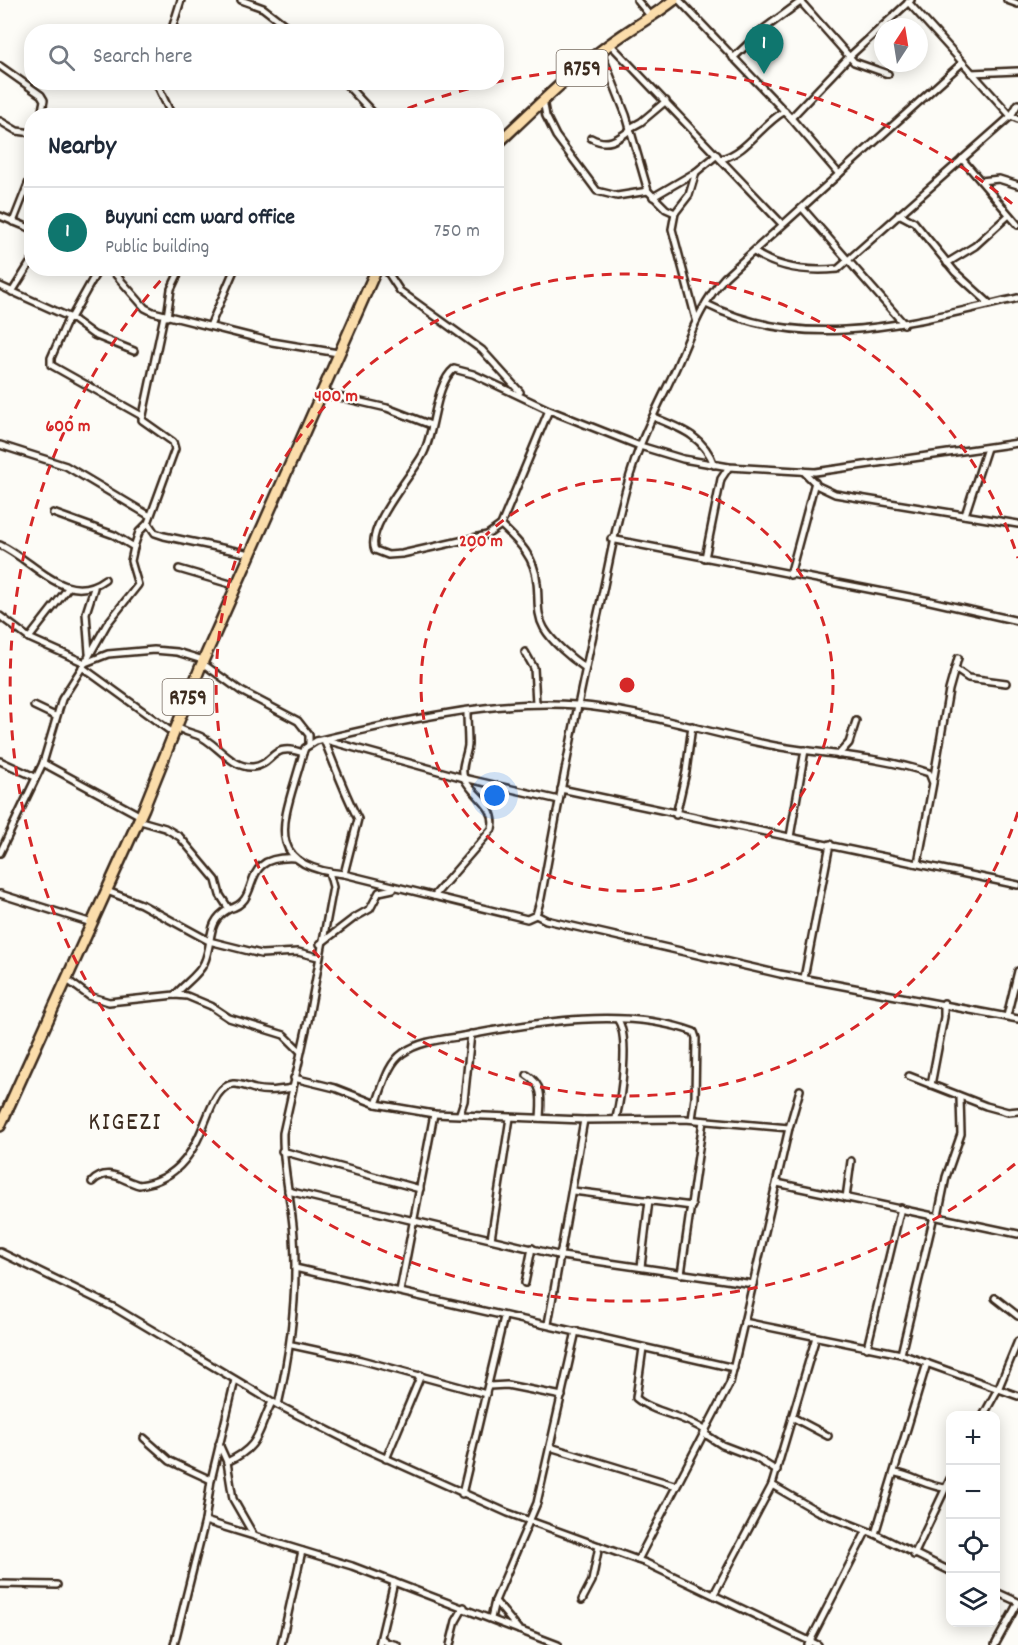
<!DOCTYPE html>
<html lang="en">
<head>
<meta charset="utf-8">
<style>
	body { margin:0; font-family:Dekko,sans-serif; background:#f6f6f7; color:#1f2937 }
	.controls { position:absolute; right:18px; bottom:18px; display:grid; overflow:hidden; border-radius:12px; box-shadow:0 3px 15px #0003 }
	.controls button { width:54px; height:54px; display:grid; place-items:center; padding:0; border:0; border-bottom:2px solid #e0e1e3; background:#fff; color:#1f2937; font:30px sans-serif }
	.compass { position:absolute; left:874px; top:18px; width:54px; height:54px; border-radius:50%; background:#fff; box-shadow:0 3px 15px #0003; rotate:12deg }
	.you { position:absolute; left:495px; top:796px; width:21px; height:21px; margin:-15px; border:4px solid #fff; border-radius:50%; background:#1a73e8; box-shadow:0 0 0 9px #1a73e833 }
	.badge { display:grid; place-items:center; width:39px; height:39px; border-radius:50%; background:#0f766e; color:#fff; font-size:20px; font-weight:700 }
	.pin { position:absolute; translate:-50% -50px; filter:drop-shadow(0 2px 3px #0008) }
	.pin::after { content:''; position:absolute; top:32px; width:21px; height:18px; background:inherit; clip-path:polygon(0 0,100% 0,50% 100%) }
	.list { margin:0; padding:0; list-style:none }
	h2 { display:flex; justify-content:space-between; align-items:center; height:78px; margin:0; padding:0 24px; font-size:26px }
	h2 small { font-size:20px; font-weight:400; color:#747a83 }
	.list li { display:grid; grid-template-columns:39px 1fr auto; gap:18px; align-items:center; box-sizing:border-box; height:90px; padding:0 24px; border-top:2px solid #e0e1e3 }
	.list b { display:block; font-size:22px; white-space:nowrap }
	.list p { margin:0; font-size:20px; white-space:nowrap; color:#747a83 }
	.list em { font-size:20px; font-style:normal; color:#747a83 }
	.icon { flex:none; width:33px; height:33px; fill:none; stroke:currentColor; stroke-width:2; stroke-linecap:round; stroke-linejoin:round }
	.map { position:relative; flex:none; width:1018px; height:1645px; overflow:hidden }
	.search { position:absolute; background:#fff; box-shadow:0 3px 15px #0003; left:24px; top:24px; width:480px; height:66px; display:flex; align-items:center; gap:15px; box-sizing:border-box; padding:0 21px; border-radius:24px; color:#747a83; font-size:22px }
	.panel { position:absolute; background:#fff; box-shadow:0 3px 15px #0003; left:24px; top:108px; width:480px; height:168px; border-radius:24px }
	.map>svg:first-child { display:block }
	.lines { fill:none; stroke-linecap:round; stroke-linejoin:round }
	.street-casing { stroke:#3b2a1e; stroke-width:10 }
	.primary-casing { stroke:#3b2a1e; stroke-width:14 }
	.street { stroke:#fdfcf7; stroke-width:5 }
	.primary { stroke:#fbddab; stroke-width:9 }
	.ring { fill:none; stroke:#d62828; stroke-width:3; stroke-dasharray:10 8 }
	.labels { text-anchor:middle; stroke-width:4.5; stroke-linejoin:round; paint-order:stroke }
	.shield { fill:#fdfcf7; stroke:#75695f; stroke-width:1.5 }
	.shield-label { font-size:21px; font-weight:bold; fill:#3b2a1e }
	.quarter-label { font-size:26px; letter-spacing:1.5px; fill:#3b2a1e; stroke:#fdfcf7 }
	.centre { fill:#d62828; stroke:#fdfcf7; stroke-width:3 }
	.ring-label { font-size:18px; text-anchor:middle; font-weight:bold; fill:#d62828; stroke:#fdfcf7; stroke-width:4.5; stroke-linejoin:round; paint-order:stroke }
</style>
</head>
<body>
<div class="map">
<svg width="1018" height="1645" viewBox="0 0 1018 1645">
	<rect width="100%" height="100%" fill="#fdfcf7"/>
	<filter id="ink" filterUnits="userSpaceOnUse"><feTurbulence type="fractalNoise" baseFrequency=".0167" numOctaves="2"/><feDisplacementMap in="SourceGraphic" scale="12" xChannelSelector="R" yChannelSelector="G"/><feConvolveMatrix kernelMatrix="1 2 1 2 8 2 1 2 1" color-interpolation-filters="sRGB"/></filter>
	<g filter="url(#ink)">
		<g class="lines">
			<defs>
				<g id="street">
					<polyline points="241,0 263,8 294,32"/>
					<polyline points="637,0 651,17"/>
					<polyline points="679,0 791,118 839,174"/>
					<polyline points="1007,0 1018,4"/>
					<polyline points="801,2 854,62 888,74"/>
					<polyline points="908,2 1011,116 1018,119"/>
					<polyline points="171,32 181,0"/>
					<polyline points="610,44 782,224"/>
					<polyline points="601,52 626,115 648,191 666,209 675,213"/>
					<polyline points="733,58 765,28 803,0"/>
					<polyline points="0,66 41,95 44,100 41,116"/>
					<polyline points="971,73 1018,71"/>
					<polyline points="156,82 172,116"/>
					<polyline points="344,82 376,116"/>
					<polyline points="543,100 546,116 556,136 597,191 617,196 648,191"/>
					<polyline points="791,118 850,56 911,0"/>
					<polyline points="0,121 17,131 32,133"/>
					<polyline points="630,128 641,122 666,101"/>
					<path d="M591,138C607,147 617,140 630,130"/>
					<path d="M721,159C748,152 761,124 785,111"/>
					<polyline points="962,159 1018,225"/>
					<polyline points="981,181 999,179 1018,185"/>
					<polyline points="653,197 696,172"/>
					<polyline points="803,209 904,324"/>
					<polyline points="899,214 914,222 955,272 990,304"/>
					<polyline points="0,216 32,229"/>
					<polyline points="13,222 32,174"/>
					<path d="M754,252C779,269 808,272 838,269L1011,116L1018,104"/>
					<polyline points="947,263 975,246 1009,215"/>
					<polyline points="110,268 145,308 153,312 272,342 338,353"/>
					<polyline points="385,268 400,291 482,350 520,392"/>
					<polyline points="0,286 71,318 94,335 134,351"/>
					<polyline points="12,292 32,260"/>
					<path d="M706,304C807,355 915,321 1018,298"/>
					<polyline points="69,317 51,358 51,365 142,416"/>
					<polyline points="167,317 171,289 181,268"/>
					<polyline points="71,318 99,268"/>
					<polyline points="696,319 672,229 675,213 689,195 696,172 717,155"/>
					<polyline points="210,326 235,268"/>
					<polyline points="323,390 335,396 387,408 431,425"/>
					<path d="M549,410L501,525L487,535L402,554L388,555L375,550C365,529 411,476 422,456C435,435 434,385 454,369L473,374L549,410L640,446L683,459L729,467L815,472L1018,443"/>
					<path d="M653,417C680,428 704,436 714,465"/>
					<polyline points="0,445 66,466 150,516"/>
					<polyline points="803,471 818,486 835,494 1018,524"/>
					<polyline points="53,513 114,535 134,547"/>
					<polyline points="965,515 987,448"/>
					<polyline points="148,523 155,533 164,536 250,554"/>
					<path d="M501,525C519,542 535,557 537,583C539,599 536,614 544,628C552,642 571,658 584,667"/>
					<polyline points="611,539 930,601 1018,621"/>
					<path d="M0,545C35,561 66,608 105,579"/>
					<polyline points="705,558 721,479 729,467"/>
					<polyline points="179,569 237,586"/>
					<polyline points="790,575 815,482"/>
					<polyline points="0,616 29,638 85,663 107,624 138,585 131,561 134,547 139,532 148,523 175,449 173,442 142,420 164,316"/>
					<polyline points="29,638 68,588"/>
					<polyline points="525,652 534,668 536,703"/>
					<polyline points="89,653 86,613 94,588"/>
					<polyline points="202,663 241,691 298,721 309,735 309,745"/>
					<polyline points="82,667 173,733"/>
					<polyline points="955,669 968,678 1006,683"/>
					<polyline points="34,706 55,716"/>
					<path d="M176,727C184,731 189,733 197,735C214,740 231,769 253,767C274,765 271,741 303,753"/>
					<path d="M324,740C335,766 345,794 358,819L344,874"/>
					<polyline points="326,740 464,778 559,800"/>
					<polyline points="838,755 849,743 856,721"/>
					<polyline points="0,761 35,777"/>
					<polyline points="43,763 139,815"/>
					<polyline points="933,782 949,690 958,658"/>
					<polyline points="561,789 1018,885"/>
					<polyline points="676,815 686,772 692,726"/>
					<path d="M137,820L165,828L180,837L216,880L220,895L229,909C265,900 235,855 295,858"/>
					<polyline points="790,837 805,750"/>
					<polyline points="0,853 43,763 62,699 85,663 108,654 154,650 177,652 203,660"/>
					<path d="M918,863L933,783L929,773C882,757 831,755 781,747C713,735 646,711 576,705C494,699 396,722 316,741L305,748L303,753C288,812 255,866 344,874L527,919L536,915L541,898C558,805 575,713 596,622C610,563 618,504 640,446C650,420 664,394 676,368C690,336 701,303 725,277L962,63"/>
					<polyline points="107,891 141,904 209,941 261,954 298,952 318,957"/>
					<polyline points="0,894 92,923"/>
					<path d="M434,896L492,829C498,806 472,796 464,778C460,767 467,756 468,745C468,734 467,723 467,712"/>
					<polyline points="536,915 546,920 780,974 1018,1019"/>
					<polyline points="320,944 354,918 370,909 379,892 393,889"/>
					<polyline points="804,978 830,844"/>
					<polyline points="66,979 89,996 109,1002 175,995 187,996 211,1006 229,1018 284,1035 300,1051"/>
					<path d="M175,995C184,984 199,975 204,963C214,942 205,922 229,909"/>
					<polyline points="1007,1016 1018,971"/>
					<path d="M527,1075C544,1085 541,1101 540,1118"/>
					<polyline points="909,1076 986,1106 1008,1112 1018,1111"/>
					<polyline points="294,1078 335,1088 376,1104 434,1114 584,1120 685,1119 789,1128"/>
					<polyline points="931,1085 944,1017 944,1003"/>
					<path d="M376,1104C383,1087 387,1064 403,1053C421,1040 448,1039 469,1035C537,1022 627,1007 694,1032L696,1038L695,1098L692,1119"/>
					<polyline points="460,1113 464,1101 471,1034"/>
					<path d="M616,1118C621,1097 630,1038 618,1020"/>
					<polyline points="282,1151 420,1189"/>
					<path d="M92,1182C108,1166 121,1180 139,1185C211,1176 200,1088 233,1084C240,1083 249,1088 255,1089C268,1092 280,1090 292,1088"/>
					<polyline points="777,1183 1018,1234"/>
					<polyline points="288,1191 562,1256 753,1284"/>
					<polyline points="573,1191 692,1206"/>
					<polyline points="846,1198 851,1161"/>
					<polyline points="938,1216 946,1177 961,1134 960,1097"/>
					<polyline points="491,1239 510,1118"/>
					<polyline points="0,1252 115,1308 278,1405 361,1447 508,1513 646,1563 818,1645"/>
					<polyline points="641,1267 649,1200"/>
					<polyline points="295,1268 734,1368"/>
					<polyline points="681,1274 703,1121"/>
					<polyline points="525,1283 532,1248"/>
					<polyline points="400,1291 434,1114"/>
					<polyline points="995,1298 1018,1316"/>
					<polyline points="744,1322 901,1354 1018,1396"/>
					<polyline points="548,1324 584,1120"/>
					<polyline points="292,1345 361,1360 486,1394"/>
					<path d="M643,1348L636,1398C653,1413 684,1415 706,1431"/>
					<polyline points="867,1348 901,1208"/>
					<polyline points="901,1354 934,1216"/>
					<polyline points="489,1386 507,1385 562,1396"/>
					<path d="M278,1405C291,1349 298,1295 294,1237C292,1202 282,1168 283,1133L308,1021L333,887L329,872"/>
					<polyline points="983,1416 999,1387 1018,1341"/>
					<polyline points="792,1417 828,1436"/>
					<polyline points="705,1434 722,1445 756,1458 777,1471"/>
					<polyline points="144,1438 170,1461 211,1480"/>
					<polyline points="219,1444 227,1462 233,1499 253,1534"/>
					<polyline points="550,1447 677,1486"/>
					<polyline points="386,1459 421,1375"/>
					<path d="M227,1462C262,1446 257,1431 272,1402"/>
					<path d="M896,1473C913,1476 928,1487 946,1488"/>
					<polyline points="772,1485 817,1511 875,1534 950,1571"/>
					<polyline points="462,1494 504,1317"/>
					<polyline points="205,1521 352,1566 558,1645"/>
					<polyline points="875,1534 927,1363"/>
					<polyline points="914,1555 950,1479"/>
					<polyline points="638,1560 730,1383 789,1128 800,1090"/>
					<polyline points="0,1584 57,1585"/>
					<polyline points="996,1592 1018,1602"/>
					<polyline points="714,1594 772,1485 816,1337"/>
					<polyline points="582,1600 592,1581 599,1546"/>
					<polyline points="495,1601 519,1630"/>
					<polyline points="491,1618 495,1601 537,1503 576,1331"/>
					<polyline points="381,1638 386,1642 397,1645"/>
					<polyline points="174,1645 205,1521 211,1480 235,1380"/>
					<polyline points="281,1645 302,1551"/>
					<polyline points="379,1645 394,1582"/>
					<polyline points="450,1645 456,1621 464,1607"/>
					<polyline points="808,1645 866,1532"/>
					<polyline points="995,1645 1018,1603"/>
				</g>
				<g id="primary">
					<path d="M496,145C533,110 569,74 610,44C631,28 654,16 674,0"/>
					<polyline points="0,1126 144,808 200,668 377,268"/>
				</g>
			</defs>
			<use href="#street" class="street-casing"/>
			<use href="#primary" class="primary-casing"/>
			<use href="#street" class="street"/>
			<use href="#primary" class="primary"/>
		</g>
	</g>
	<g class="ring">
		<circle cx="627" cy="685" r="206"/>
		<path d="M1018 812A411 411 0 1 1 1018 558"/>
		<path d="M1015 1164A617 617 0 0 1 168 272M391 115A617 617 0 0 1 1015 206"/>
	</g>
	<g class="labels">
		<g class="shield">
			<rect x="556.5" y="50" width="51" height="36" rx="4.5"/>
			<rect x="162.5" y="679" width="51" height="36" rx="4.5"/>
		</g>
		<g class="shield-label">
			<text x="582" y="75">R759</text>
			<text x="188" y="704">R759</text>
		</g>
		<g class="quarter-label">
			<text x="125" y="1129">KIGEZI</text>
		</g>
	</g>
	<circle cx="627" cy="685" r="9" class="centre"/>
	<g class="ring-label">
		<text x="336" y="401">400 m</text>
		<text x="68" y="431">600 m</text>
		<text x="481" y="546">200 m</text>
	</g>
</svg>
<div class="controls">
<button>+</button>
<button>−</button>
<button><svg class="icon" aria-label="locate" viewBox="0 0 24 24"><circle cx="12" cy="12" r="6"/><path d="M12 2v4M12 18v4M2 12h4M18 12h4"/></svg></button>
<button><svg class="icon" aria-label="layers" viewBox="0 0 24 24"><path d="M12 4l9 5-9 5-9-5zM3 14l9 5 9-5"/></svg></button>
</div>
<svg class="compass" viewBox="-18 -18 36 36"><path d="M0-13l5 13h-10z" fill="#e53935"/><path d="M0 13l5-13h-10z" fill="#747a83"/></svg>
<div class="you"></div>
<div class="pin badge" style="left:764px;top:74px">1</div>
<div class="search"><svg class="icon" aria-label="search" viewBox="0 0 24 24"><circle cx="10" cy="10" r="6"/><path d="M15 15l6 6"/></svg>Search here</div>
<section class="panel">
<h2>Nearby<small></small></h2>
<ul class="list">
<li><span class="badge">1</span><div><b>Buyuni ccm ward office</b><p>Public building</p></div><em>750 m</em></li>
</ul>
</section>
</div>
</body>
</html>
